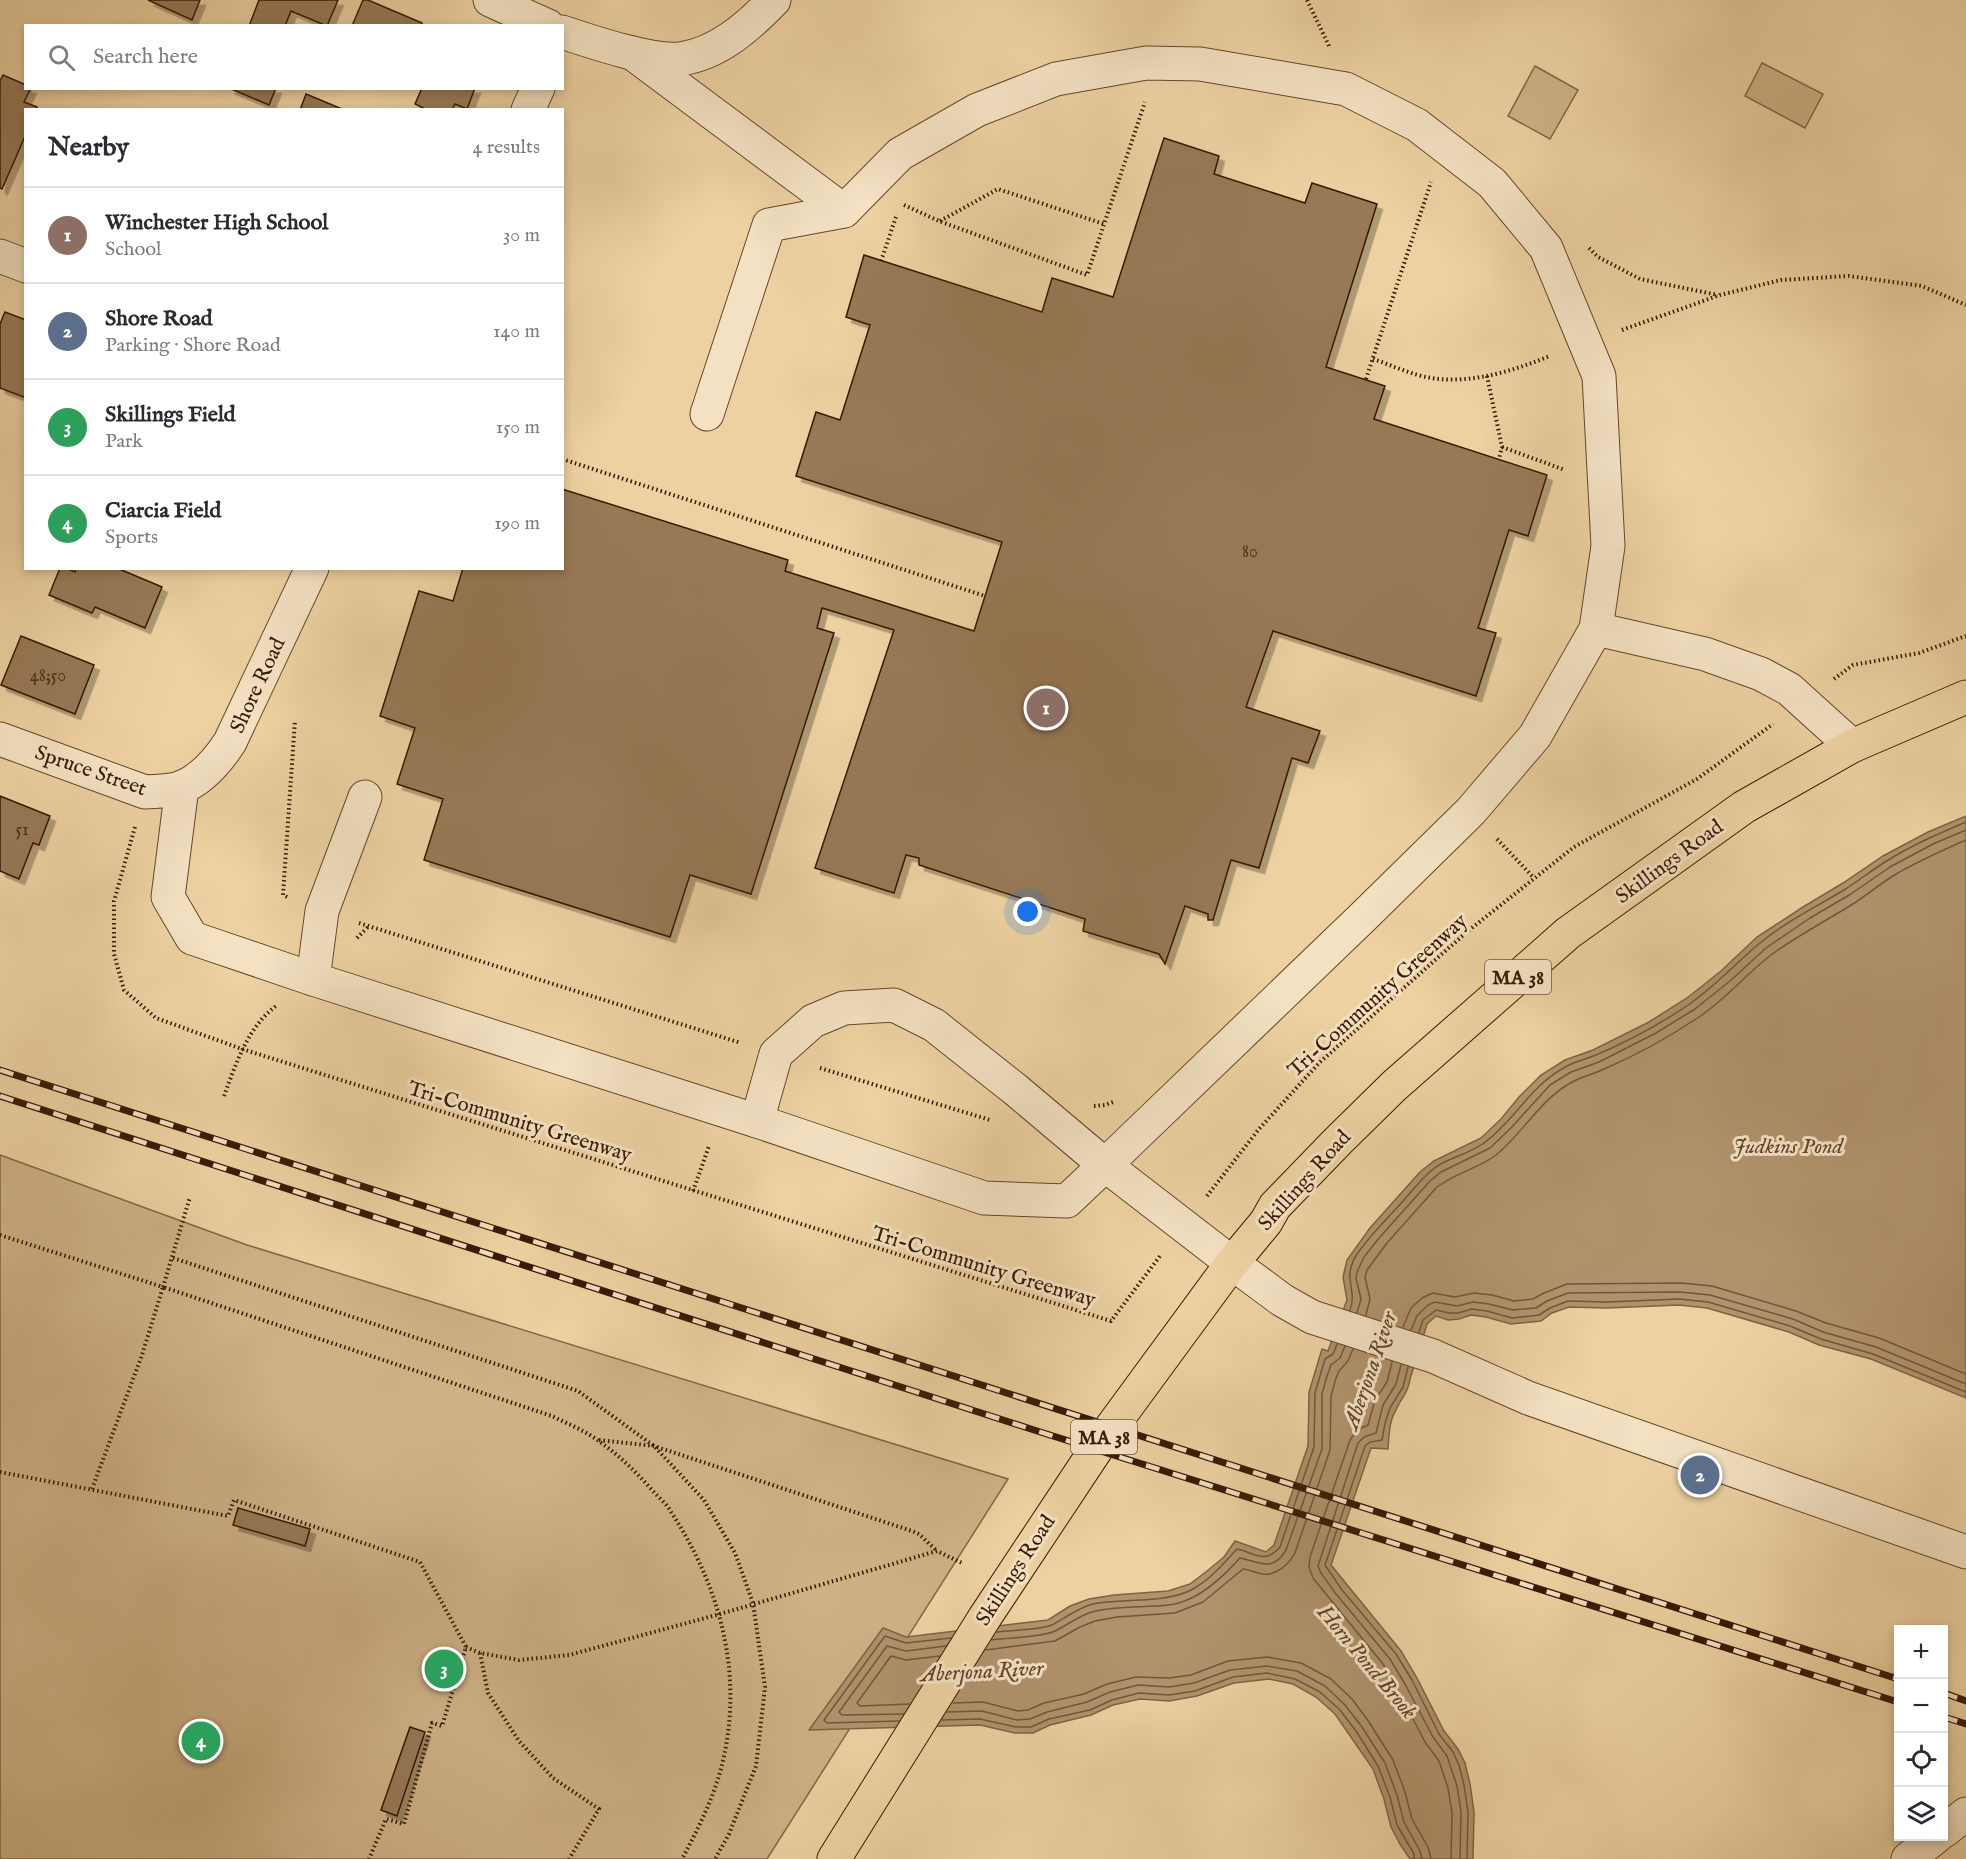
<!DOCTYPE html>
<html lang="en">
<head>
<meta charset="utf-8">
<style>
	body { margin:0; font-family:"IM FELL English",serif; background:#f7f7f7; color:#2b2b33 }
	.controls { position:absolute; right:18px; bottom:18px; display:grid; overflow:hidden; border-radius:0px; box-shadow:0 3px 9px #0003 }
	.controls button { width:54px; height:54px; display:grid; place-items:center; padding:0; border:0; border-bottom:2px solid #e1e1e2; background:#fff; color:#2b2b33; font:30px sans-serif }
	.you { position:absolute; left:1028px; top:912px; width:21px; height:21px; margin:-15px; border:4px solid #fff; border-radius:50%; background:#1a73e8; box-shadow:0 0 0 9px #1a73e833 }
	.badge { display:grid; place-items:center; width:39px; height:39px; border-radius:50%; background:#0b8043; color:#fff; font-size:20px; font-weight:700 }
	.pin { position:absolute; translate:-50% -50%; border:3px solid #fff; box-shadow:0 2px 6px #0006 }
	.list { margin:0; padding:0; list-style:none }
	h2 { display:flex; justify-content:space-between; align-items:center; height:78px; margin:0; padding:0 24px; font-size:26px }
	h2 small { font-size:20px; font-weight:400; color:#7c7c81 }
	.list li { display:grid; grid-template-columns:39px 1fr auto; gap:18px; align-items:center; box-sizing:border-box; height:96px; padding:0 24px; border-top:2px solid #e1e1e2 }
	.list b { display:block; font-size:22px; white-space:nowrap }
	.list p { margin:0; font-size:20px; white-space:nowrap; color:#7c7c81 }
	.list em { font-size:20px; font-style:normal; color:#7c7c81 }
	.icon { flex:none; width:33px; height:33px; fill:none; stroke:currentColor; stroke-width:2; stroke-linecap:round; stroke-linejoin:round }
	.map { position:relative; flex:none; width:1966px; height:1859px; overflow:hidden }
	.search { position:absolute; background:#fff; box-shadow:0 3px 9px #0003; left:24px; top:24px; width:540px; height:66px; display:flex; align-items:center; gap:15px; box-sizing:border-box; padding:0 21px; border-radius:0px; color:#7c7c81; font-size:22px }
	.panel { position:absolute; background:#fff; box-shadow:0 3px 9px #0003; left:24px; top:108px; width:540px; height:462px; border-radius:0px }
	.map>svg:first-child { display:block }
	.green { fill:#ceb286; stroke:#846645; stroke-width:1.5 }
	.water { fill:#b0926c; stroke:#806242; stroke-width:1.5 }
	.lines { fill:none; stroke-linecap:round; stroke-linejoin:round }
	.shore { stroke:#745638; stroke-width:1.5 }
	.building { fill:#977956; stroke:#391904; stroke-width:1.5; filter:url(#shadow) }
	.minor-casing { stroke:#66472b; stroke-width:35 }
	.major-casing { stroke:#391904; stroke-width:35 }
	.path { stroke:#391904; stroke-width:4; stroke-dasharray:1.5 3; stroke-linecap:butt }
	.minor { stroke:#f3e1c2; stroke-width:33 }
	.major { stroke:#edd1a1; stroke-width:33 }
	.rail-casing { stroke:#391904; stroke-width:7 }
	.rail { stroke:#f3e1c2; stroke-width:4.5; stroke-dasharray:14; stroke-linecap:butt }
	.labels { text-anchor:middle; stroke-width:6; stroke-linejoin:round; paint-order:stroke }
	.number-label { font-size:18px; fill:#503118 }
	.shield { fill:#f3e1c2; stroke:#71553d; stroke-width:1.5 }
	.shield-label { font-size:20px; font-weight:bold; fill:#391904 }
	.street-label { font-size:21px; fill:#391904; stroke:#f3e1c2 }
	.water-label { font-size:22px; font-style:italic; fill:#634328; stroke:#f3e1c2 }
</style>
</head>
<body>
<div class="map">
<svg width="1966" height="1859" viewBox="0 0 1966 1859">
	<defs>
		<filter id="shadow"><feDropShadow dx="5.5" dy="5.5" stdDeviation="0" flood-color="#0004"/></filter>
	</defs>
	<rect width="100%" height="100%" fill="#edd1a1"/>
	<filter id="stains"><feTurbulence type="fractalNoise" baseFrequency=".00333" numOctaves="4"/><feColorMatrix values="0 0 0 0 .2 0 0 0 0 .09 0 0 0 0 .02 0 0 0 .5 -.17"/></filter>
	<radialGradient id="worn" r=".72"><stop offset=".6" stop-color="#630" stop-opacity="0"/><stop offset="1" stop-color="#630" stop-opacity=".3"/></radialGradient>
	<g class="green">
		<polygon points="1762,63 1823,94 1805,128 1745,96"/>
		<polygon points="1535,66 1578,90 1550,139 1508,116"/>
		<polygon points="0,1155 247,1245 1008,1479 767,1859 0,1859"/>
	</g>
	<path class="water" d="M1966,816V1398L1871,1359L1819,1345L1789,1332L1707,1308L1679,1305L1607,1308L1569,1307L1552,1313L1541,1321L1511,1324L1486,1317L1471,1315L1459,1319L1448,1320L1436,1316L1427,1324L1410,1379C1409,1392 1401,1398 1396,1410C1389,1421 1389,1436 1388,1449L1371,1448L1331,1565L1401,1651L1417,1678L1444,1731L1458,1749L1465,1763L1470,1784L1474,1812L1473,1859H1410L1400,1844L1391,1827L1384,1799L1373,1769L1335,1714L1316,1697L1293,1684L1269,1679L1234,1683L1197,1696L1169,1701L1140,1699L1113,1705L1091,1715L1050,1725L1033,1733H1015L980,1725L809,1730L883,1628L906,1637L1048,1620L1070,1606L1089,1599L1114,1595L1168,1591L1190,1584L1207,1571L1224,1557L1235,1541L1266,1552L1274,1545L1308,1446L1309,1392L1322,1349L1328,1351L1347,1300L1343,1277L1347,1260L1370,1228L1420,1172L1434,1161L1481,1138L1501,1119L1519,1097L1541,1075L1565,1060L1593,1050L1649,1022L1687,998L1721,971L1757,937L1803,907L1843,883L1883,856L1928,832Z"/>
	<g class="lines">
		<g class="shore">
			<path d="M1350,1310C1358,1289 1341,1279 1357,1254C1371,1234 1388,1218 1404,1200C1415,1188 1423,1176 1436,1167C1450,1157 1469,1154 1484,1143C1516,1120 1529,1086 1567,1066C1576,1061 1586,1059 1596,1055C1629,1041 1662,1023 1691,1003C1716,985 1736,963 1760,943C1785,922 1816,907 1844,890C1858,881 1871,871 1885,862C1910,846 1938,834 1966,822"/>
			<polyline points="1357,1313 1361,1299 1356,1278 1357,1272 1364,1257 1380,1237 1430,1181 1441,1172 1490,1148 1511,1128 1550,1085 1571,1072 1599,1062 1656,1033 1695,1009 1730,981 1766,948 1810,918 1851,894 1890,867 1933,844 1966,830"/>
			<path d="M1366,1315L1370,1299L1365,1277L1367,1270L1387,1243L1436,1188C1454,1173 1478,1169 1496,1155C1524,1132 1541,1098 1574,1081C1584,1076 1594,1074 1604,1069C1637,1055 1669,1037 1699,1017C1726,999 1746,974 1771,955C1798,935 1828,920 1856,902C1868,894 1880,884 1893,876C1916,862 1941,851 1966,840"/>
			<polyline points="1403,1327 1411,1308 1422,1298 1433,1293 1455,1297 1474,1293 1492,1295 1514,1301 1533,1299 1544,1293 1567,1284 1681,1283 1712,1286 1796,1311 1826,1323 1879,1338 1966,1374"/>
			<polyline points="1411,1330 1417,1316 1428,1305 1435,1302 1457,1306 1473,1302 1489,1304 1513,1310 1536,1308 1547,1301 1568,1293 1680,1292 1710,1295 1793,1319 1823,1332 1876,1347 1966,1384"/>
			<polyline points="1419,1332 1423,1320 1436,1310 1449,1313 1458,1313 1472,1309 1487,1311 1512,1318 1539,1315 1550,1308 1568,1301 1607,1302 1679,1299 1708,1302 1790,1326 1821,1339 1873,1354 1966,1392"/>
			<polyline points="1392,1362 1387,1382 1375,1400 1368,1425 1357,1430 1350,1440 1310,1557 1309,1567 1313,1578 1383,1664 1397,1688 1425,1742 1439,1761 1448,1788 1452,1813 1451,1859"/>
			<polyline points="1401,1365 1396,1384 1383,1405 1376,1433 1364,1437 1358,1443 1318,1566 1321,1573 1336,1594 1390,1659 1405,1684 1433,1737 1447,1756 1457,1786 1461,1812 1460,1859"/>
			<polyline points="1408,1367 1403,1387 1390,1408 1385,1423 1382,1440 1370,1442 1365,1446 1325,1565 1342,1590 1396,1654 1412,1680 1439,1734 1453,1752 1459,1765 1464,1785 1468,1812 1467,1859"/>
			<path d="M997,1632C1011,1630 1040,1630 1052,1625C1066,1618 1077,1608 1093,1604C1124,1598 1166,1604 1193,1589C1211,1579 1224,1563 1237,1549C1256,1553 1264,1565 1280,1547L1314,1447L1315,1393L1325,1359L1333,1354L1337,1344"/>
			<path d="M992,1640C1006,1638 1044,1637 1055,1631C1068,1625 1078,1616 1092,1612C1117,1605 1143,1608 1169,1605C1197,1602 1222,1578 1240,1558C1261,1562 1272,1573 1286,1550L1322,1449V1394L1327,1376L1331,1365L1340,1358L1345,1346"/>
			<path d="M986,1650L1055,1641L1080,1627L1095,1621L1117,1617L1175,1613L1203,1602L1243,1569C1250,1570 1256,1573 1263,1574C1276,1576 1289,1564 1295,1553L1330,1450L1331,1396L1336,1378L1339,1371L1348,1361L1353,1349"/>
			<polyline points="953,1703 983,1702 1018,1711 1028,1710 1044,1703 1084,1694 1107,1684 1136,1677 1169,1678 1191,1675 1228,1661 1267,1657 1301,1663 1331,1679 1352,1699 1369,1722 1393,1760 1405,1792 1412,1819 1428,1847 1431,1859"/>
			<polyline points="909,1704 860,1706 857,1703 891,1656 906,1660 940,1656"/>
			<polyline points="947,1712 982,1711 1017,1720 1030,1719 1047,1712 1087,1702 1110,1692 1138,1685 1169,1687 1194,1683 1230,1670 1267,1666 1297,1671 1325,1686 1345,1705 1362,1727 1385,1763 1397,1795 1404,1822 1420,1851 1422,1859"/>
			<polyline points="904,1714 842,1715 839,1712 887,1646 906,1651 946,1646"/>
			<polyline points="942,1720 980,1719 1016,1727 1031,1727 1049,1719 1090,1710 1112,1700 1139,1693 1169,1695 1195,1691 1233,1677 1267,1673 1295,1679 1320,1692 1340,1710 1356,1731 1378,1766 1390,1797 1397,1825 1414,1854 1414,1859"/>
			<polyline points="899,1721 827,1723 824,1720 885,1636 906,1643 951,1638"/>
		</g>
	</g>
	<g class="building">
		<polygon points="148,0 200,0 192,20"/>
		<polygon points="259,0 338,0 327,26 291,11 285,26 249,26"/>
		<polygon points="363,0 368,0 422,23 421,26 352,26"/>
		<polygon points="3,75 26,85 26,88 31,88 24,102 37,107 36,110 26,110 26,134 2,189 0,188 0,81"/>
		<polygon points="229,88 276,88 269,105"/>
		<polygon points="422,88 475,88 467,109 455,104 452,110 427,110 415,104"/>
		<polygon points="306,94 342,109 342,110 300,110"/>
		<polygon points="1164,138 1219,156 1214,174 1305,203 1312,183 1377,204 1326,367 1385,386 1374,419 1547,475 1528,536 1509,530 1478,628 1496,633 1476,696 1273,631 1246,707 1320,731 1308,763 1292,758 1259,868 1231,860 1213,920 1208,920 1208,914 1185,906 1165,964 1159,954 1083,931 1085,919 919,865 919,858 906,855 894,893 815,868 894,630 822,608 817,628 834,633 751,894 690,875 670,937 424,860 443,799 397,784 415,728 380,716 419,591 453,601 463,568 562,568 562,489 788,560 785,571 974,631 1002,542 796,476 816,412 840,420 870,325 846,317 864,255 1042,312 1052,278 1113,297"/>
		<polygon points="5,312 26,320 26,393 24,397 0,388 0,324"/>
		<polygon points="60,568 67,568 75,572 76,568 117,568 162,587 145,628 95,607 92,613 49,595"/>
		<polygon points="21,636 94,665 75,714 1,685"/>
		<polygon points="0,796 50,816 39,845 33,843 19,879 0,871"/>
		<polygon points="238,1508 310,1529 305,1546 233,1525"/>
		<polygon points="410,1727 425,1732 397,1816 381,1810"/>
	</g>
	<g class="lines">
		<defs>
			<g id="minor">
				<polyline points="490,0 548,26"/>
				<path d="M562,32C592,42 651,62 680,59C718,54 749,26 774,0"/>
				<polyline points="632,53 844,211"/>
				<polyline points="528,110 538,88"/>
				<polyline points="0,256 26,266"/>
				<polyline points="707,414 769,225 844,211 900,154 977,110 1056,79 1146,63 1200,64 1346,89 1417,125 1492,183 1546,248 1599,376 1608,546 1596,629 1535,736 1471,811 1364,916 1105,1165 1232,1263 1282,1300 1312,1317 1433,1356 1528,1398 1966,1552"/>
				<polyline points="1596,629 1705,654 1761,674 1789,689 1852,746"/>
				<path d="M0,739L145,792C157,791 171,792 183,787C203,778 219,759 230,742L312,568"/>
				<polyline points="182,787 168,897 192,938 313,979 757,1121"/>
				<polyline points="313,979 322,911 365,797"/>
				<polygon points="894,1005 934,1025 1016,1090 1105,1165 1067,1201 984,1198 757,1121 776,1054 813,1021 844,1008"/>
				<polyline points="1944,1831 1966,1814"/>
				<polyline points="1908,1859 1937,1836"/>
			</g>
			<polyline id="major" points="834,1859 985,1617 1105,1436 1232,1263 1266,1222 1275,1206 1338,1141 1394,1086 1568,933 1744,807 1852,746 1966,697"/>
		</defs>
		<use href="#minor" class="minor-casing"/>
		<use href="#major" class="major-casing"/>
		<g class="path">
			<polyline points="1307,0 1330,48"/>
			<polyline points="904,205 939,221 1087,275 1145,102"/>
			<polyline points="940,221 998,189 1104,224"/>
			<polyline points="1589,248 1598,257 1640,279 1718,295"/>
			<polyline points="881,261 897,214"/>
			<polyline points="1622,330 1720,295 1781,280 1849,276 1922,286 1966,305"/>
			<path d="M1373,359C1391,365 1412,375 1431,378C1473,384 1512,371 1550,356"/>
			<polyline points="1487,376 1502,447 1499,459"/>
			<polyline points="1366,379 1431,182"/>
			<polyline points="1502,447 1565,470"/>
			<polyline points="562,459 985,596"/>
			<polyline points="1834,679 1853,665 1919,653 1966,636"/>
			<polyline points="135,827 114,901 114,954 124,990 156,1018 242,1049 1111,1321 1160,1256"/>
			<polyline points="1497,839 1534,878"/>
			<polyline points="287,897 283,895 295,720"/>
			<polyline points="359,923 741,1043"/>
			<polyline points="357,938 369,926"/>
			<polyline points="820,1068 990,1120"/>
			<path d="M224,1096C236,1064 247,1028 276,1006"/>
			<polyline points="1094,1106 1105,1105 1113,1102"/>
			<polyline points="693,1191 709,1146"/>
			<polyline points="1207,1196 1259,1129 1320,1062 1468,931 1574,847 1697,779 1773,724"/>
			<polyline points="0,1235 163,1287 190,1197"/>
			<polyline points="173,1258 578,1391 654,1446 704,1500 735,1553 753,1603 765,1687 756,1766 729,1834 715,1859"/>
			<polyline points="599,1440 654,1446 912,1531 919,1534 936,1550"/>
			<polyline points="0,1472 228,1516 234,1500 420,1562 466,1647 442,1726 432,1723 404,1824 386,1819 369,1859"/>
			<path d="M92,1489L142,1355L163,1287L552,1416C568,1424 586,1431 600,1442C620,1456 637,1473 653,1491C659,1498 667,1504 671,1512C723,1591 746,1683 719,1776C710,1805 696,1833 682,1859"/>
			<polyline points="466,1647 480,1653 519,1660 569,1655 720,1614 937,1551 962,1563"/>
			<polyline points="480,1653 488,1693 519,1741 553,1778 599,1809 569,1859"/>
		</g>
		<use href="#minor" class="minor"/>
		<use href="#major" class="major"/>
		<defs>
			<g id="rail">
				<polyline points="0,1070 1898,1679"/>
				<polyline points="0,1096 1034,1430 1898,1702"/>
				<polyline points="1944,1693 1966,1701"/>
				<polyline points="1944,1717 1966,1724"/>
			</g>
		</defs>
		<use href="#rail" class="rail-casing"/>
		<use href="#rail" class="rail"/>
	</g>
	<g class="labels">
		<g class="number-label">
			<text x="1250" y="557">80</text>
			<text x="48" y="681">48;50</text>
			<text x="22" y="835">51</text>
		</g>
		<g class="shield">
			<rect x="1485" y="960" width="66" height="34" rx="4.5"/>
			<rect x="1071" y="1420" width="66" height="34" rx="4.5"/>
		</g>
		<g class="shield-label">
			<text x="1518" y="984">MA 38</text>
			<text x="1104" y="1444">MA 38</text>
		</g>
		<g class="street-label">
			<text transform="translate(257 685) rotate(-65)" y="7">Shore Road</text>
			<text transform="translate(91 770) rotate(19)" y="7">Spruce Street</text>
			<text transform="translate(1669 861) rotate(-36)" y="7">Skillings Road</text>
			<text transform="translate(1377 995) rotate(-42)" y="7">Tri-Community Greenway</text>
			<text transform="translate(520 1121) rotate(17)" y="7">Tri-Community Greenway</text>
			<text transform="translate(1304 1180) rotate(-48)" y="7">Skillings Road</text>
			<text transform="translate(984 1266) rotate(17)" y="7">Tri-Community Greenway</text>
			<text transform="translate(1015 1570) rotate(-57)" y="7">Skillings Road</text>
		</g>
		<g class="water-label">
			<text x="1788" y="1153">Judkins Pond</text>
			<text transform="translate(1369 1370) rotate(-71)" y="8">Aberjona River</text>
			<text transform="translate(1368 1661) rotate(50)" y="8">Horn Pond Brook</text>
			<text transform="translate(982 1670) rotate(-3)" y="8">Aberjona River</text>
		</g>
	</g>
	<rect width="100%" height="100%" filter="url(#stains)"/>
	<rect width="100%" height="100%" fill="url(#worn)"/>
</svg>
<div class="controls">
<button>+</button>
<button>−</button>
<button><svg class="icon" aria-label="locate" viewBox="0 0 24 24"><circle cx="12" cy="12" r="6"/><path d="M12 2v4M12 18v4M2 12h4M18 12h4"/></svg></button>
<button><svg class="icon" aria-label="layers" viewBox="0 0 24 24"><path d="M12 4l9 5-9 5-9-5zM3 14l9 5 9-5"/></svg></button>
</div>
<div class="you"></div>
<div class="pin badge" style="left:1046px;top:708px;background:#8d6e63">1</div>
<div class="pin badge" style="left:1700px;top:1475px;background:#5c6f8a">2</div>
<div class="pin badge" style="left:444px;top:1669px;background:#2e9e5b">3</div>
<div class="pin badge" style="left:201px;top:1741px;background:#2e9e5b">4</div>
<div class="search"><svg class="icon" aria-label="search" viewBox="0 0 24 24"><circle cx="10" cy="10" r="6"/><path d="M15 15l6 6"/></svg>Search here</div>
<section class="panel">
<h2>Nearby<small>4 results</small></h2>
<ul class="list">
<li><span class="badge" style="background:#8d6e63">1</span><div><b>Winchester High School</b><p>School</p></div><em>30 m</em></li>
<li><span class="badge" style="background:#5c6f8a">2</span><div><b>Shore Road</b><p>Parking · Shore Road</p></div><em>140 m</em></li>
<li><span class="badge" style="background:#2e9e5b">3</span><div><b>Skillings Field</b><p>Park</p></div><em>150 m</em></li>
<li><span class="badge" style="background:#2e9e5b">4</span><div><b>Ciarcia Field</b><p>Sports</p></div><em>190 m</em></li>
</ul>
</section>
</div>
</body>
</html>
